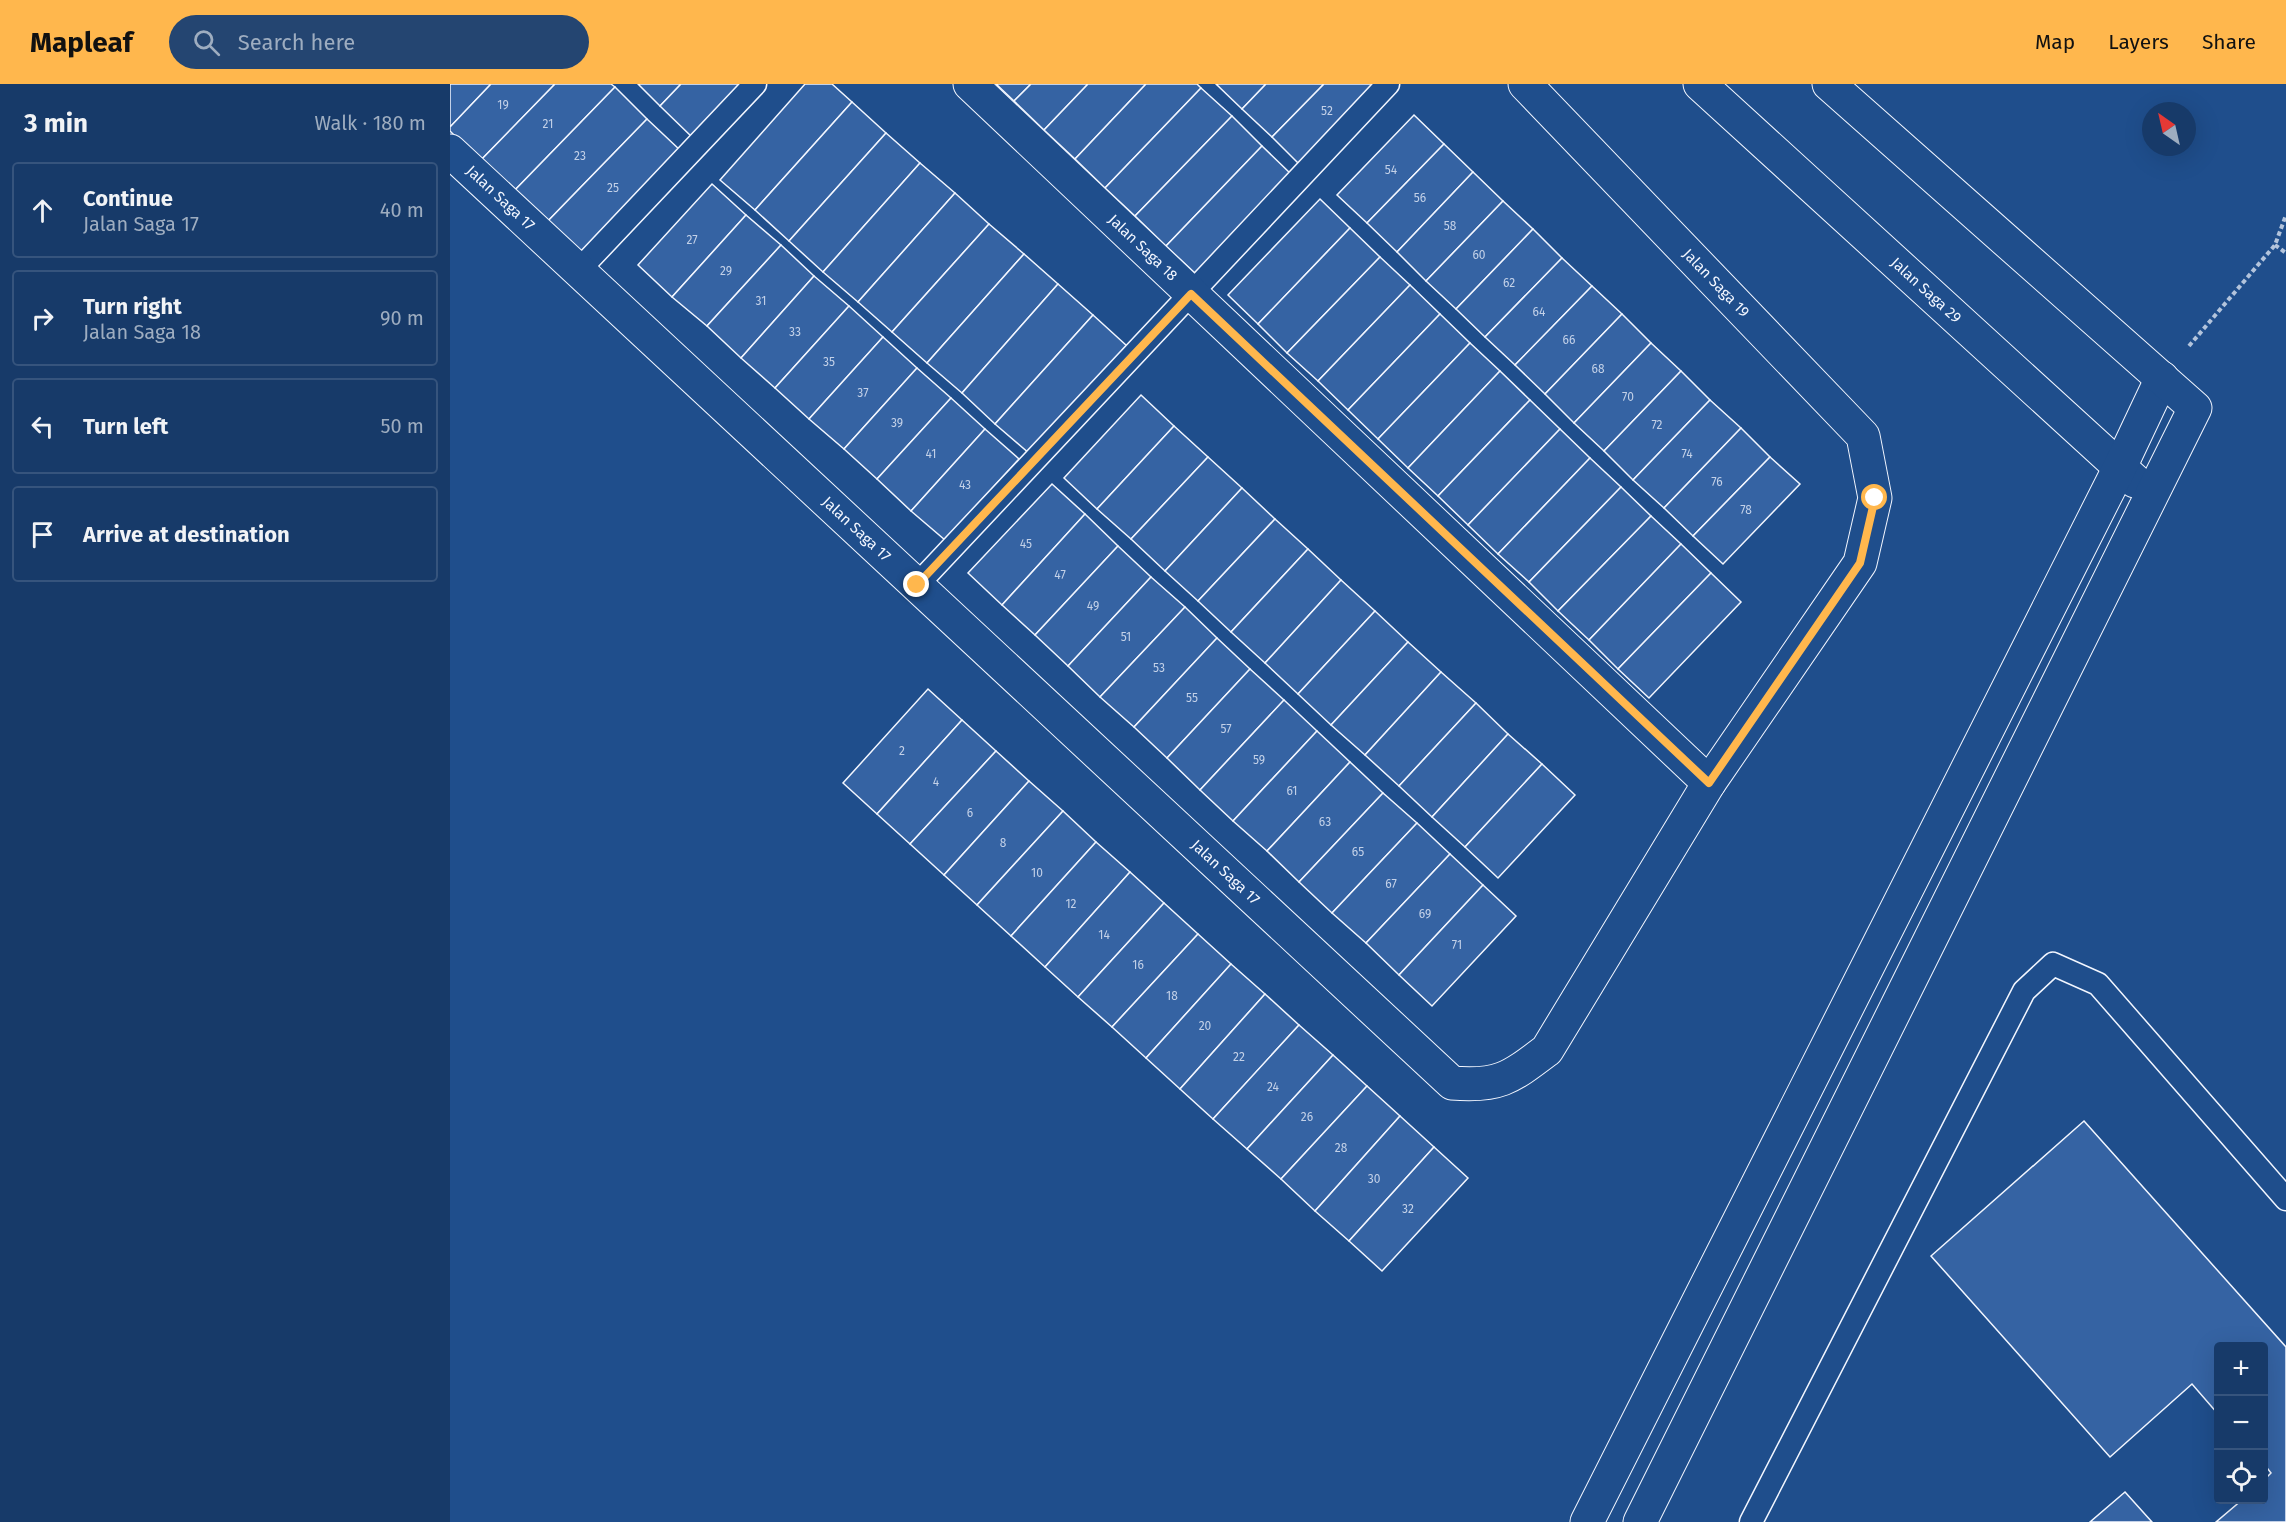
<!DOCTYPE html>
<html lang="en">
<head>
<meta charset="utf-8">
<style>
	body { margin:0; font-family:"Fira Sans",sans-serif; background:#244571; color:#f1f3f6 }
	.controls { position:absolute; right:18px; bottom:18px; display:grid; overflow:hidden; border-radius:6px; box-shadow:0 6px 24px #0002 }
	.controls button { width:54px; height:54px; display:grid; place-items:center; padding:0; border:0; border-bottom:2px solid #36547d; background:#173a69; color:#f1f3f6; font:30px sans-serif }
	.compass { position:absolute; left:1692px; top:18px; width:54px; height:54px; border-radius:50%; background:#173a69; box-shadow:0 6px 24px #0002; rotate:326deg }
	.stop { position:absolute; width:18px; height:18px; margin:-14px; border:4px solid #ffb74d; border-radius:50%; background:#fff }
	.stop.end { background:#ffb74d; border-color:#fff; box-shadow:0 2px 6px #0008 }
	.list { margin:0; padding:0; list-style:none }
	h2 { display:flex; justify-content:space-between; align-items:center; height:78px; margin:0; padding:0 24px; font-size:26px }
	h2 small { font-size:20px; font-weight:400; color:#9eadc0 }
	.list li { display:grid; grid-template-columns:39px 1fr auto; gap:18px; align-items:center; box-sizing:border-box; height:96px; margin:0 12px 12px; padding:0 12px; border:2px solid #36547d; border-radius:6px }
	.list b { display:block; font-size:22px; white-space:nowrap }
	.list p { margin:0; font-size:20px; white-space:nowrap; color:#9eadc0 }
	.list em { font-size:20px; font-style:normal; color:#9eadc0 }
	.icon { flex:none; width:33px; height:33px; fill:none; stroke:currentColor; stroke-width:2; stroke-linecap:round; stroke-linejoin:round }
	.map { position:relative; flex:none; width:1836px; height:1438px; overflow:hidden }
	header { display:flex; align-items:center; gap:36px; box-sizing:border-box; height:84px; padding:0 30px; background:#ffb74d; color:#111 }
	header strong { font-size:28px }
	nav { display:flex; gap:33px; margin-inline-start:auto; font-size:21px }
	.search { width:420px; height:54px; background:#244571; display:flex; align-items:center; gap:15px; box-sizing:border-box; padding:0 21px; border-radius:33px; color:#9eadc0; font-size:22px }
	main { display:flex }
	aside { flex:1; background:#173a69 }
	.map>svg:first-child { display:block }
	.building { fill:#3563a3; stroke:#f2f6ff; stroke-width:1.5 }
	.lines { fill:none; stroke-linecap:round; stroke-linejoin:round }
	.service-casing { stroke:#f2f6ff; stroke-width:25 }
	.minor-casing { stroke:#f2f6ff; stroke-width:35 }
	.path { stroke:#b3c4dc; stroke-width:4; stroke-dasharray:4.5 3; stroke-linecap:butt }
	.service { stroke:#1f4e8c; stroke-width:22 }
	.minor { stroke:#1f4e8c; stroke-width:33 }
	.route { stroke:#ffb74d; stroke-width:8 }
	.labels { text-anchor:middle; stroke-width:4.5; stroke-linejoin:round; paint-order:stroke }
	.number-label { font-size:12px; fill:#c3d1e8 }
	.street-label { font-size:15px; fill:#f2f6ff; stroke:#1f4e8c }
</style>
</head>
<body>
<header>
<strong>Mapleaf</strong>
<div class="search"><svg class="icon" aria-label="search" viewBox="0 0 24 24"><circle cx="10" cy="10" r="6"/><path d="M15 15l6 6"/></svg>Search here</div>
<nav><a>Map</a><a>Layers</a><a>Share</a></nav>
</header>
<main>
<aside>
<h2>3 min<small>Walk · 180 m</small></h2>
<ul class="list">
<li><svg class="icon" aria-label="ahead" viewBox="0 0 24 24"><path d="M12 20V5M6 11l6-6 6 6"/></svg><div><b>Continue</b><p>Jalan Saga 17</p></div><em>40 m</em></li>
<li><svg class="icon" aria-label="right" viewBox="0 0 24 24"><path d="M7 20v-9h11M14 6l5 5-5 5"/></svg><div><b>Turn right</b><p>Jalan Saga 18</p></div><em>90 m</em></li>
<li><svg class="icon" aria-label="left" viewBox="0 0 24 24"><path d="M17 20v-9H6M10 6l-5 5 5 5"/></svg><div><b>Turn left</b></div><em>50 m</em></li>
<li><svg class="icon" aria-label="arrive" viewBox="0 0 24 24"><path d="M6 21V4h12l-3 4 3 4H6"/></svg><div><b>Arrive at destination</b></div></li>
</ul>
</aside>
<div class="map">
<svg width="1836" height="1438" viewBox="0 0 1836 1438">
	<rect width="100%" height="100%" fill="#1f4e8c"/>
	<g class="building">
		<polygon points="0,0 41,0 0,43"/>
		<polygon points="41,0 105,0 30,77 0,47 0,43"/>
		<polygon points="105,0 161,0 165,3 63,108 30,77"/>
		<polygon points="188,0 231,0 210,22"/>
		<polygon points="231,0 296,0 243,54 210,22"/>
		<polygon points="355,0 382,0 402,18 305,126 270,96"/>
		<polygon points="546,0 581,0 564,17"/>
		<polygon points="581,0 638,0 594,46 564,17"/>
		<polygon points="638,0 696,0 625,75 594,46"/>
		<polygon points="696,0 747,0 751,4 655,104 625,75"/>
		<polygon points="766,0 816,0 792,25"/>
		<polygon points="816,0 874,0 822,53 792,25"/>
		<polygon points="874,0 933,0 852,83 822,53"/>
		<polygon points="165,3 197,35 95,140 63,108"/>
		<polygon points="751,4 782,32 685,132 655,104"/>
		<polygon points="402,18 436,49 339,157 305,126"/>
		<polygon points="964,31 994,60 917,139 887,111"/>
		<polygon points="782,32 812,62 716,162 685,132"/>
		<polygon points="197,35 231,67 128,172 95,140"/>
		<polygon points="436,49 470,79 373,188 339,157"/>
		<polygon points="994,60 1023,88 947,168 917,139"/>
		<polygon points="812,62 842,91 746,190 716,162"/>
		<polygon points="470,79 505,109 408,218 373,188"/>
		<polygon points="1023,88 1053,117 976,197 947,168"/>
		<polygon points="262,100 296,131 222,213 188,181"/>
		<polygon points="505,109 539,140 442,248 408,218"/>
		<polygon points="870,115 900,144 808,240 778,211"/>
		<polygon points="1053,117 1083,145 1006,225 976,197"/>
		<polygon points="296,131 331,161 257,242 222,213"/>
		<polygon points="539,140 574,170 477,279 442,248"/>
		<polygon points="900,144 930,173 837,269 808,240"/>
		<polygon points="1083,145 1112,174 1035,253 1006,225"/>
		<polygon points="331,161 364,192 291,274 257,242"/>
		<polygon points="574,170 608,200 512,309 477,279"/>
		<polygon points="930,173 960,201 868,297 837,269"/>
		<polygon points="1112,174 1142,202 1065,281 1035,253"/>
		<polygon points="364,192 399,222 325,304 291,274"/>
		<polygon points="608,200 643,231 545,340 512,309"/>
		<polygon points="960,201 990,230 898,326 868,297"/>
		<polygon points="1142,202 1172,230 1095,310 1065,281"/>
		<polygon points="399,222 433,253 359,335 325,304"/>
		<polygon points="990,230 1020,259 928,355 898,326"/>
		<polygon points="1172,230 1201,259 1124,339 1095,310"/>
		<polygon points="643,231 677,262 580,370 545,340"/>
		<polygon points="433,253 467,284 394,365 359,335"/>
		<polygon points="1020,259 1050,287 958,384 928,355"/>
		<polygon points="1201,259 1231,287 1154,367 1124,339"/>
		<polygon points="467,284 501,314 427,395 394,365"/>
		<polygon points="1050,287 1080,316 988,412 958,384"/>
		<polygon points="1231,287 1260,316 1183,396 1154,367"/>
		<polygon points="691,311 724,342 647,425 614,394"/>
		<polygon points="501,314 535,345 461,427 427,395"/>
		<polygon points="1080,316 1110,345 1018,441 988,412"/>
		<polygon points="1260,316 1291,344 1214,424 1183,396"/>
		<polygon points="724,342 758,373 681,455 647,425"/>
		<polygon points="1291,344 1320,373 1243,452 1214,424"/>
		<polygon points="535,345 569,375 495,456 461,427"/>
		<polygon points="1110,345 1140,374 1048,470 1018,441"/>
		<polygon points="758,373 792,404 715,487 681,455"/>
		<polygon points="1320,373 1350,400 1273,480 1243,452"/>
		<polygon points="1140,374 1171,403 1079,498 1048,470"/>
		<polygon points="602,400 635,430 552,521 518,489"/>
		<polygon points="1171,403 1201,432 1108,527 1079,498"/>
		<polygon points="792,404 825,435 748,517 715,487"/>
		<polygon points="635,430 668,462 585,551 552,521"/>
		<polygon points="1201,432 1231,460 1139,556 1108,527"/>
		<polygon points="825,435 858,465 781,548 748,517"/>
		<polygon points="1231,460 1261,489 1168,585 1139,556"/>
		<polygon points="668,462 701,493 618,582 585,551"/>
		<polygon points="858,465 891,496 815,579 781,548"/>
		<polygon points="1261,489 1291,518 1199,614 1168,585"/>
		<polygon points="701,493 735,523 650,613 618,582"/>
		<polygon points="891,496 925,527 848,610 815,579"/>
		<polygon points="735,523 767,554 684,643 650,613"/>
		<polygon points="925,527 958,558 881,641 848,610"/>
		<polygon points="767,554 800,585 717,674 684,643"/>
		<polygon points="958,558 991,588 915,671 881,641"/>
		<polygon points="800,585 834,616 750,706 717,674"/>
		<polygon points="991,588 1026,619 949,702 915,671"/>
		<polygon points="478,605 512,636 427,730 393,699"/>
		<polygon points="834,616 867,647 783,737 750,706"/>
		<polygon points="1026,619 1058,650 982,733 949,702"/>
		<polygon points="512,636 546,667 460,760 427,730"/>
		<polygon points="867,647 900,678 817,767 783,737"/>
		<polygon points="1058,650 1092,680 1015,763 982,733"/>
		<polygon points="546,667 579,697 494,791 460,760"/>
		<polygon points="900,678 933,709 849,798 817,767"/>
		<polygon points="1092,680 1125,711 1048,794 1015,763"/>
		<polygon points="579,697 613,727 527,821 494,791"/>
		<polygon points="933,709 967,739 882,829 849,798"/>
		<polygon points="613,727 646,758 561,852 527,821"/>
		<polygon points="967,739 1000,770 916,859 882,829"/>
		<polygon points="646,758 680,788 595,883 561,852"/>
		<polygon points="1000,770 1033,801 949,891 916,859"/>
		<polygon points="680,788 714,819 628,913 595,883"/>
		<polygon points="1033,801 1066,832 982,922 949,891"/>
		<polygon points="714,819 748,850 662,943 628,913"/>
		<polygon points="748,850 781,880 696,974 662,943"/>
		<polygon points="781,880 815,910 730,1005 696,974"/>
		<polygon points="815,910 849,941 763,1035 730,1005"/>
		<polygon points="849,941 883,971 797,1065 763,1035"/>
		<polygon points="883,971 917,1002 831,1095 797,1065"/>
		<polygon points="917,1002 950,1032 865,1127 831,1095"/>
		<polygon points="950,1032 984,1063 899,1157 865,1127"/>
		<polygon points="1634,1037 1836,1263 1836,1438 1766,1438 1792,1416 1814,1416 1814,1396 1821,1389 1814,1380 1814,1262 1768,1262 1768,1330 1742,1300 1660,1373 1481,1172"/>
		<polygon points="984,1063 1018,1094 932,1187 899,1157"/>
		<polygon points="1675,1408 1702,1438 1640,1438"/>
	</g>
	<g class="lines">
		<defs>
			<g id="service">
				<polyline points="129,186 305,0"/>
				<polyline points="467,501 938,0"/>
				<polyline points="1301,1438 1574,907 1603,880 1648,900 1836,1115"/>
			</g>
			<g id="minor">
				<path id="s1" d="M520,0L1259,699"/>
				<path id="s2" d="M1250,0L1685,397"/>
				<path id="s3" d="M0,67L1002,999C1049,1003 1060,994 1097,966L1259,699L1410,479L1425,414L1413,352L1075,0"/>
				<polyline points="1137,1438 1670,383 1712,294"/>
				<polyline points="1190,1438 1745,324 1379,0"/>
			</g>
		</defs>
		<use href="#service" class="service-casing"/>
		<use href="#minor" class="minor-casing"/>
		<g class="path">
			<polyline points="1825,161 1836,169"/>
			<polyline points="1739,262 1825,161 1836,131"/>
		</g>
		<use href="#service" class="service"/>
		<use href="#minor" class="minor"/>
	</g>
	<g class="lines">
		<polyline class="route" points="467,501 741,210 1259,699 1410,479 1425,414"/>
	</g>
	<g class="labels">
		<g class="number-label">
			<text x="53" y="25">19</text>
			<text x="877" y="31">52</text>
			<text x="98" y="44">21</text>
			<text x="130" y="76">23</text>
			<text x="941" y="90">54</text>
			<text x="163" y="108">25</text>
			<text x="970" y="118">56</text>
			<text x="1000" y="146">58</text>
			<text x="242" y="160">27</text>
			<text x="1029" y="175">60</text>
			<text x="276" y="191">29</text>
			<text x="1059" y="203">62</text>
			<text x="311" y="221">31</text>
			<text x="1089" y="232">64</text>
			<text x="345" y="252">33</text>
			<text x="1119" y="260">66</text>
			<text x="379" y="282">35</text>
			<text x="1148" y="289">68</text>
			<text x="413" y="313">37</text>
			<text x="1178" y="317">70</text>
			<text x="447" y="343">39</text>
			<text x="1207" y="345">72</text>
			<text x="481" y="374">41</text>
			<text x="1237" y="374">74</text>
			<text x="1267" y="402">76</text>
			<text x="515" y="405">43</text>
			<text x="1296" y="430">78</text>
			<text x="576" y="464">45</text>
			<text x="610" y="495">47</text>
			<text x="643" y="526">49</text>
			<text x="676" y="557">51</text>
			<text x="709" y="588">53</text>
			<text x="742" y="618">55</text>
			<text x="776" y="649">57</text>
			<text x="452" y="671">2</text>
			<text x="809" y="680">59</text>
			<text x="486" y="702">4</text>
			<text x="842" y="711">61</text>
			<text x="520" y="733">6</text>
			<text x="875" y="742">63</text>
			<text x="553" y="763">8</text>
			<text x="908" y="772">65</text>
			<text x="587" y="793">10</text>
			<text x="941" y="804">67</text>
			<text x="621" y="824">12</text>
			<text x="975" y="834">69</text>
			<text x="654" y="855">14</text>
			<text x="1007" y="865">71</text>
			<text x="688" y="885">16</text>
			<text x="722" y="916">18</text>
			<text x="755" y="946">20</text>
			<text x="789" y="977">22</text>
			<text x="823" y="1007">24</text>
			<text x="857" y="1037">26</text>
			<text x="891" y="1068">28</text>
			<text x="924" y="1099">30</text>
			<text x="958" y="1129">32</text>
		</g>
		<g class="street-label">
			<text dy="5" stroke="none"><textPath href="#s3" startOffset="69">Jalan Saga 17</textPath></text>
			<text dy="5" stroke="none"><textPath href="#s1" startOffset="238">Jalan Saga 18</textPath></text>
			<text transform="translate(1266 199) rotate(46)" y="5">Jalan Saga 19</text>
			<text dy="5" stroke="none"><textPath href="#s2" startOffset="306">Jalan Saga 29</textPath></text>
			<text dy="5" stroke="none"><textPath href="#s3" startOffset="555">Jalan Saga 17</textPath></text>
			<text dy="5" stroke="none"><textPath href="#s3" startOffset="1059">Jalan Saga 17</textPath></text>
		</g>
	</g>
</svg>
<div class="controls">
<button>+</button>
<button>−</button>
<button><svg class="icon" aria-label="locate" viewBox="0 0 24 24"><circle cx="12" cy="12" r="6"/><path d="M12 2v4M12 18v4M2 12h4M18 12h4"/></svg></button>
</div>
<svg class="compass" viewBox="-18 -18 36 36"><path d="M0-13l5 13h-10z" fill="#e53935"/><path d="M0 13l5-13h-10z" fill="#9eadc0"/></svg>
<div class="stop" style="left:1425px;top:414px"></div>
<div class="stop end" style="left:467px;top:501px"></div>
</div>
</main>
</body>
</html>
